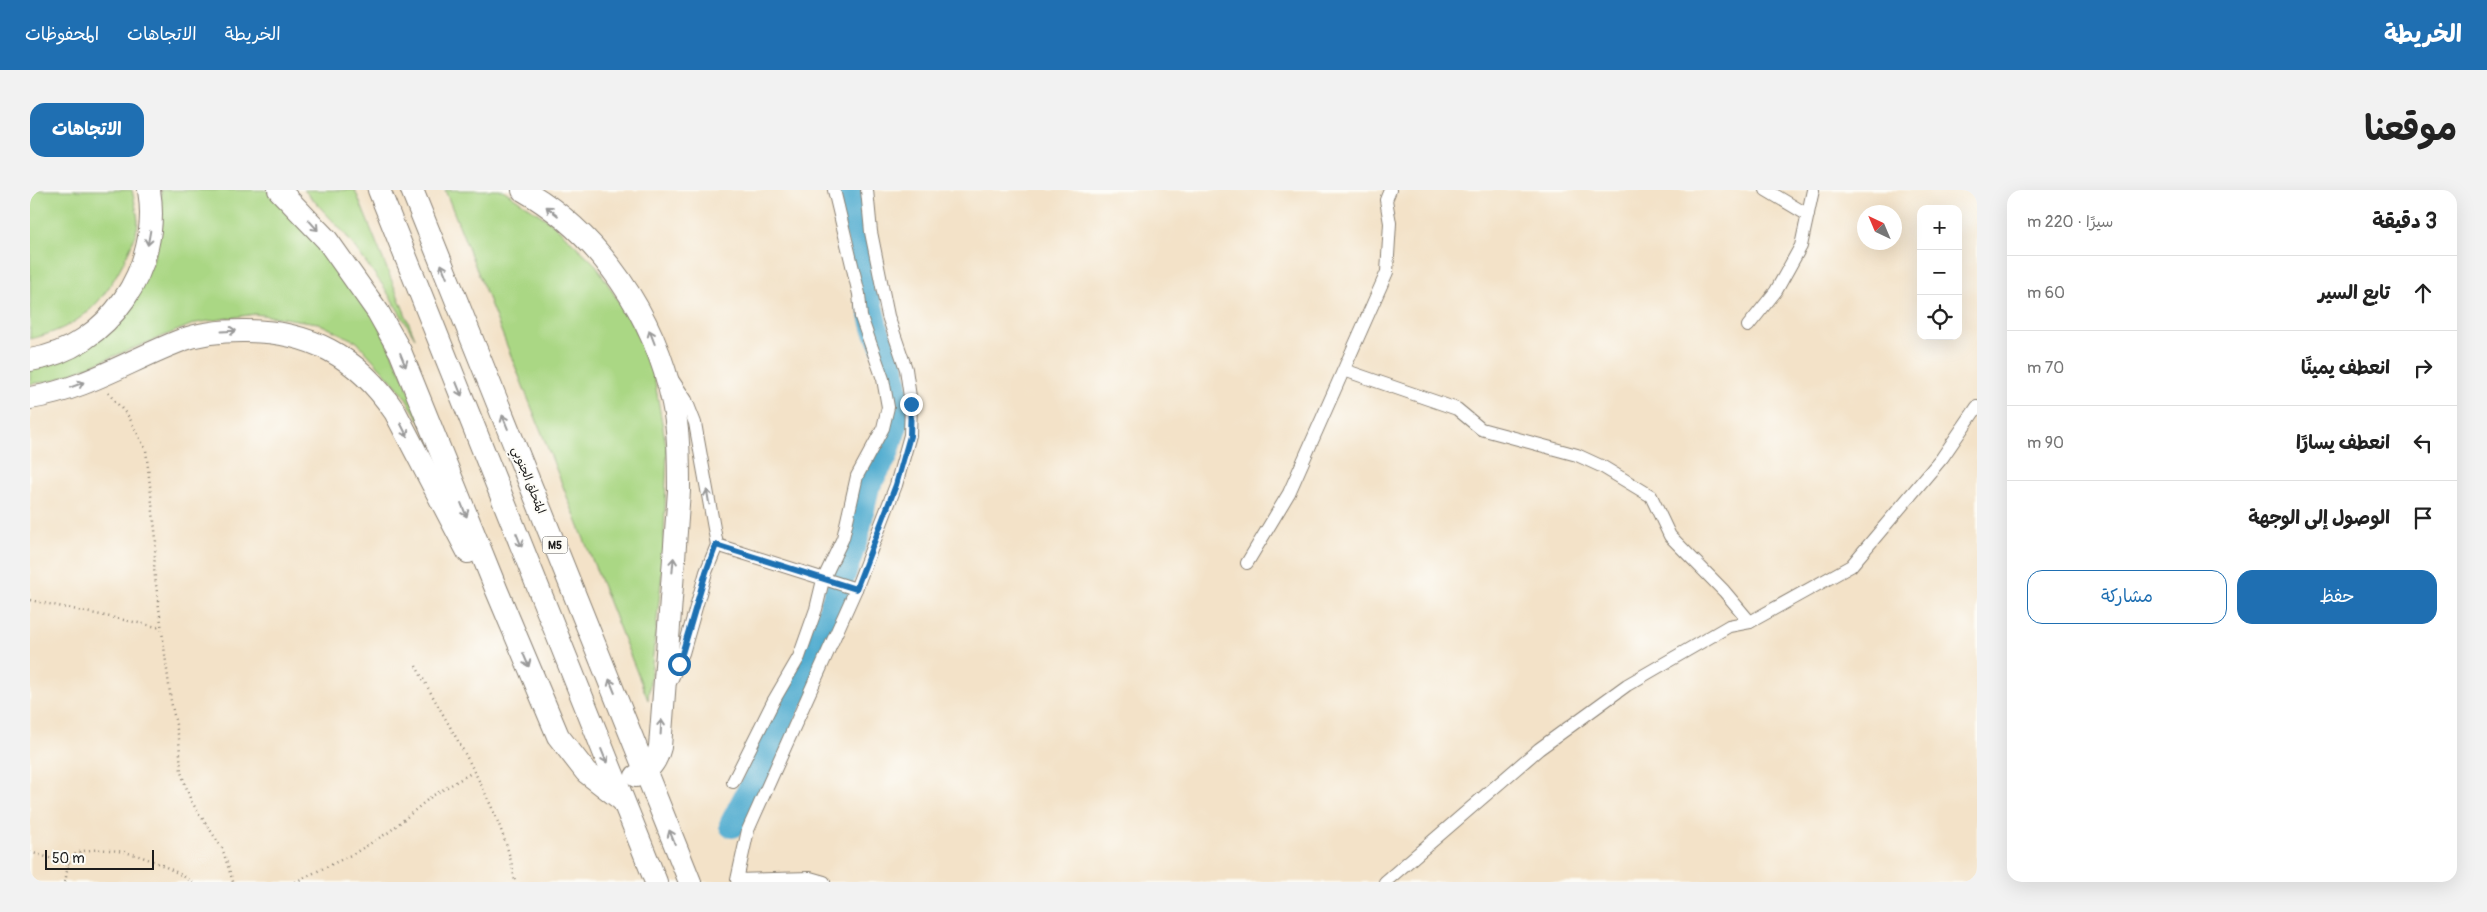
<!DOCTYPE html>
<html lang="ar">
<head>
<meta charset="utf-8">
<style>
	body { margin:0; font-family:Pangolin,"Playpen Sans Arabic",sans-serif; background:#f2f2f2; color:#222; direction:rtl }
	.controls { position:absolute; right:15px; top:15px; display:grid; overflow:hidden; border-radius:10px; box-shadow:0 5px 20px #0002 }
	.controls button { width:45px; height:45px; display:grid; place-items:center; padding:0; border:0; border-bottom:1px solid #e0e0e0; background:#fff; color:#222; font:25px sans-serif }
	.compass { position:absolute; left:1827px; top:15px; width:45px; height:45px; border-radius:50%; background:#fff; box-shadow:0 5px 20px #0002; rotate:316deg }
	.scale { position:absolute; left:15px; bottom:12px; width:109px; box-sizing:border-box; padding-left:5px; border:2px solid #1c1c1c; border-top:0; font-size:14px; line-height:18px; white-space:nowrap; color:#1c1c1c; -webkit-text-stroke:4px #fdfcf7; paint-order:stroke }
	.stop { position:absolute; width:15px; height:15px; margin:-11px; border:4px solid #1f6fb2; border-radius:50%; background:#fff }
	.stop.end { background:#1f6fb2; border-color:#fff; box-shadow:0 1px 5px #0008 }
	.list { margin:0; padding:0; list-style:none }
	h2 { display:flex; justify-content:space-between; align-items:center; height:65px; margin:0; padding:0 20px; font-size:21px }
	h2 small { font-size:16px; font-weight:400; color:#767676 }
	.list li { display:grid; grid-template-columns:32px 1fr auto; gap:15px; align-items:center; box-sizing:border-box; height:75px; padding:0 20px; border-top:1px solid #e0e0e0 }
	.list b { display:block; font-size:19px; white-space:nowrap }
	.list em { font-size:16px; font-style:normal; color:#767676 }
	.actions { display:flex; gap:10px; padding:15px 20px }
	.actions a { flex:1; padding:11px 0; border:1px solid #1f6fb2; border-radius:15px; text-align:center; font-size:18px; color:#1f6fb2 }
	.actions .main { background:#1f6fb2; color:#fff }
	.icon { flex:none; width:28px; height:28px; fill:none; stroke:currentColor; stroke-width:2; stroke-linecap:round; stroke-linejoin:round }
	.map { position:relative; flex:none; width:1947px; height:692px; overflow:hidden; direction:ltr; border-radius:15px }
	header { display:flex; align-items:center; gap:30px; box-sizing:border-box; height:70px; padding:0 25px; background:#1f6fb2; color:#fff }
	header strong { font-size:24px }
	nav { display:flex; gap:28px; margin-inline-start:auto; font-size:18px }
	.intro { display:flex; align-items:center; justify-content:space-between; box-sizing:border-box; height:120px; padding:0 30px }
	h1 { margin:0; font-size:35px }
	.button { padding:12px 22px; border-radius:15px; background:#1f6fb2; color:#fff; font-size:18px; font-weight:700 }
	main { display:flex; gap:30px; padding:0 30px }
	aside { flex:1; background:#fff; border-radius:15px; box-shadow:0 5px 20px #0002 }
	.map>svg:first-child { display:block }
	.green { fill:#aad784; stroke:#637a50 }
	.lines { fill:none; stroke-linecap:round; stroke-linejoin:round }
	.river { stroke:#53add0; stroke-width:26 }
	.street-casing { stroke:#887f72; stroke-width:14 }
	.highway-casing { stroke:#887f72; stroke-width:24 }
	.path { stroke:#887f72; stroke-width:2.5; stroke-dasharray:1 4; stroke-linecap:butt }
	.street { stroke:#fff; stroke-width:12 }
	.highway { stroke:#fff; stroke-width:22 }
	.oneway { stroke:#999 }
	.route { stroke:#1f6fb2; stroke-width:6 }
	.labels { text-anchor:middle; stroke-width:4; stroke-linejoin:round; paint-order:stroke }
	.shield { fill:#fdfcf7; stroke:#605f5e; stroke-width:1 }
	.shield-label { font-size:11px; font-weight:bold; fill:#1c1c1c }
	.street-label { font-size:12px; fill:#1c1c1c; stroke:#fdfcf7 }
</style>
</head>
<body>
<header>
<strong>الخريطة</strong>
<nav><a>الخريطة</a><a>الاتجاهات</a><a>المحفوظات</a></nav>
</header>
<div class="intro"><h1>موقعنا</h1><a class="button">الاتجاهات</a></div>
<main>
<aside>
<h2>3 دقيقة<small>سيرًا · 220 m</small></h2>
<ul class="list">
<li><svg class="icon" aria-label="ahead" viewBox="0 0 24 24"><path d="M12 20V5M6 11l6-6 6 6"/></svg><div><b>تابع السير</b></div><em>60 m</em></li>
<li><svg class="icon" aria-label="right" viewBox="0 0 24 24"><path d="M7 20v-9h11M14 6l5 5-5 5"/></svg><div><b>انعطف يمينًا</b></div><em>70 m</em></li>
<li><svg class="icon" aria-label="left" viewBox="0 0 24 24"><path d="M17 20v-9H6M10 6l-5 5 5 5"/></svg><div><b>انعطف يسارًا</b></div><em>90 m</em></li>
<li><svg class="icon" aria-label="arrive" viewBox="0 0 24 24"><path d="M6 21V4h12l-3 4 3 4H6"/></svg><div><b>الوصول إلى الوجهة</b></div></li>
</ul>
<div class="actions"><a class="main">حفظ</a><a>مشاركة</a></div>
</aside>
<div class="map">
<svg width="1947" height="692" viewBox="0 0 1947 692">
	<rect width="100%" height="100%" fill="#fdfcf7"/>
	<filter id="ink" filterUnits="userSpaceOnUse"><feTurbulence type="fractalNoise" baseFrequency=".02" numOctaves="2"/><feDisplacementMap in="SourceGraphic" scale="10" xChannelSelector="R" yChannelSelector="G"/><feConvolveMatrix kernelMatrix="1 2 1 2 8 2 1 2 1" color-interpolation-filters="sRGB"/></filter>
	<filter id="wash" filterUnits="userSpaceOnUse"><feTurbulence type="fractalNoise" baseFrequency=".0096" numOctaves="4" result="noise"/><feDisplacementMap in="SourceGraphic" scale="20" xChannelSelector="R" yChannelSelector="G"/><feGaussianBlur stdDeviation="1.12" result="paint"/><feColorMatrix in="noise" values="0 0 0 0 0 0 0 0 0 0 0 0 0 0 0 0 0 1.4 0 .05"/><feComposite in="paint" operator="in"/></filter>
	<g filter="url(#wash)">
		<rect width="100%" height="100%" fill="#f3e2c8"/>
		<g class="green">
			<path d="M0,0H102C104,10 107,21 108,31C108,42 99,60 94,71C71,116 50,137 0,149Z"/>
			<polygon points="131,0 236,0 247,8 341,118 402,250 371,201 327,152 288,133 225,124 166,133 22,191 0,194 0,176 38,166 122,75 132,35"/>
			<polygon points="274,0 325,0 385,148 354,97 315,44"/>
			<polygon points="415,0 473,0 522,33 566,75 605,138 623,181 637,261 633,375 618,510"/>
		</g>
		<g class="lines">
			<polyline class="river" points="702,635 725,590 757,517 780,480 826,347 837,296 855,266 869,223 862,177 845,137 836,100 830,50 818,0"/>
		</g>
	</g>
	<g filter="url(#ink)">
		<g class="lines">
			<defs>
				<g id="street">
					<polyline points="1736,0 1778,25"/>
					<polyline points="1718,136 1746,101 1771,56 1783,0"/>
					<polyline points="1314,180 1427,219 1451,239 1547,265 1573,277 1621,306 1640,346 1694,401 1720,432"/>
					<polyline points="687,355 826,399"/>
					<polyline points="1217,373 1259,303 1357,82 1360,33 1356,10 1360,0"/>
					<polyline points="641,491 653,463 676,382 687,355 665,233 656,210 642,189"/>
					<polyline points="703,592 744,510 769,467 786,419 793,390 813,348 827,286 853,238 858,217 853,189 831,127 829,104 804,0"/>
					<polyline points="794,692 780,688 707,690 718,640 826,399 866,295 880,245 881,214 876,179 858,126 841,42 837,0"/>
					<polyline points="1355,692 1509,559 1597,495 1699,436 1720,432 1821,376 1912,268 1947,217"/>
				</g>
				<g id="highway">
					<polyline points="249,0 297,50 348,122 370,161 467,401 528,546 556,582 592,610"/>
					<polyline points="349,0 626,692"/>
					<polyline points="382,0 660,692"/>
					<path d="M493,0C570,44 625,126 643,213C649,242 649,271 649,301L630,557C626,572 620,580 606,586"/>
					<path d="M0,170C79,158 132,77 119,0"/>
					<path d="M0,208C54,200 102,169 152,150C171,143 192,141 212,141C279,140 327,166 365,222L438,362"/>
				</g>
			</defs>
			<use href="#street" class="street-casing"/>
			<use href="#highway" class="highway-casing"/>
			<g class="path">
				<polyline points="78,203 99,227 116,260 126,349 124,379 141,511 149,549 151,582 161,611 192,658 203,692"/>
				<polyline points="0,410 132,438"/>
				<path d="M386,476C419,538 476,624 485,692"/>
				<polyline points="0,662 39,674"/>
				<path d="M35,692C37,684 37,672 43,666C48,661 54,661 61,660C98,657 132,673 163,692"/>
				<polyline points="265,692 323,664 359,642 402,606 443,582"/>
			</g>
			<use href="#street" class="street"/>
			<use href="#highway" class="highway"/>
		</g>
		<defs><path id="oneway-shaft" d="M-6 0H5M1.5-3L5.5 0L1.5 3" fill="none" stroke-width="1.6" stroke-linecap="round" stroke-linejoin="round" transform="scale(1.25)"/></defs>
		<g class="oneway">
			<use href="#oneway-shaft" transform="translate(522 21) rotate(-142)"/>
			<use href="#oneway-shaft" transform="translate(283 35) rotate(48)"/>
			<use href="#oneway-shaft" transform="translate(119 48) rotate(100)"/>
			<use href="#oneway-shaft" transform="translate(414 81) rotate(-112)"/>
			<use href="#oneway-shaft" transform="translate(199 141) rotate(-3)"/>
			<use href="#oneway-shaft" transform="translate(622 147) rotate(-111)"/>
			<use href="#oneway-shaft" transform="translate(373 170) rotate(68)"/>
			<use href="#oneway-shaft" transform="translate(47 195) rotate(-21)"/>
			<use href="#oneway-shaft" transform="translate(429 199) rotate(68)"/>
			<use href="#oneway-shaft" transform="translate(475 232) rotate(-112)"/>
			<use href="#oneway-shaft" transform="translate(374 240) rotate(63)"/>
			<use href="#oneway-shaft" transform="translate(678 307) rotate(-100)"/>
			<use href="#oneway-shaft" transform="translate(434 320) rotate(68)"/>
			<use href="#oneway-shaft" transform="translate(489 350) rotate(68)"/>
			<use href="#oneway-shaft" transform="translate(643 375) rotate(-85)"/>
			<use href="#oneway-shaft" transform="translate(496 470) rotate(67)"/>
			<use href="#oneway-shaft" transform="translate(582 496) rotate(-112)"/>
			<use href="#oneway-shaft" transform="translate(631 537) rotate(-87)"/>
			<use href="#oneway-shaft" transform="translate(574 566) rotate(68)"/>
			<use href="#oneway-shaft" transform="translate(642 647) rotate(-112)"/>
		</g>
	</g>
	<g class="lines" filter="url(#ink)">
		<polyline class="route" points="649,474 676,382 686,355 826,399 866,295 880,246 881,214"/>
	</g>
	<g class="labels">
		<rect class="shield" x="512.5" y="346.5" width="25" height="17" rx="4"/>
		<g class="shield-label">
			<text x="525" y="359">M5</text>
		</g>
		<g class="street-label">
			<text transform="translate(499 290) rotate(68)" y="4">المتحلق الجنوبي</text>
		</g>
	</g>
</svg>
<div class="controls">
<button>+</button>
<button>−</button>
<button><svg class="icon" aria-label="locate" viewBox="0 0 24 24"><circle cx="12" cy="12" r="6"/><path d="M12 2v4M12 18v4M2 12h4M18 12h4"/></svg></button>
</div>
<svg class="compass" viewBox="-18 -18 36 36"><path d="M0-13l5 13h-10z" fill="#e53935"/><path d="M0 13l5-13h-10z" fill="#767676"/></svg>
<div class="scale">50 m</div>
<div class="stop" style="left:649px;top:474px"></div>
<div class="stop end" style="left:881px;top:214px"></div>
</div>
</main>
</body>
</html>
